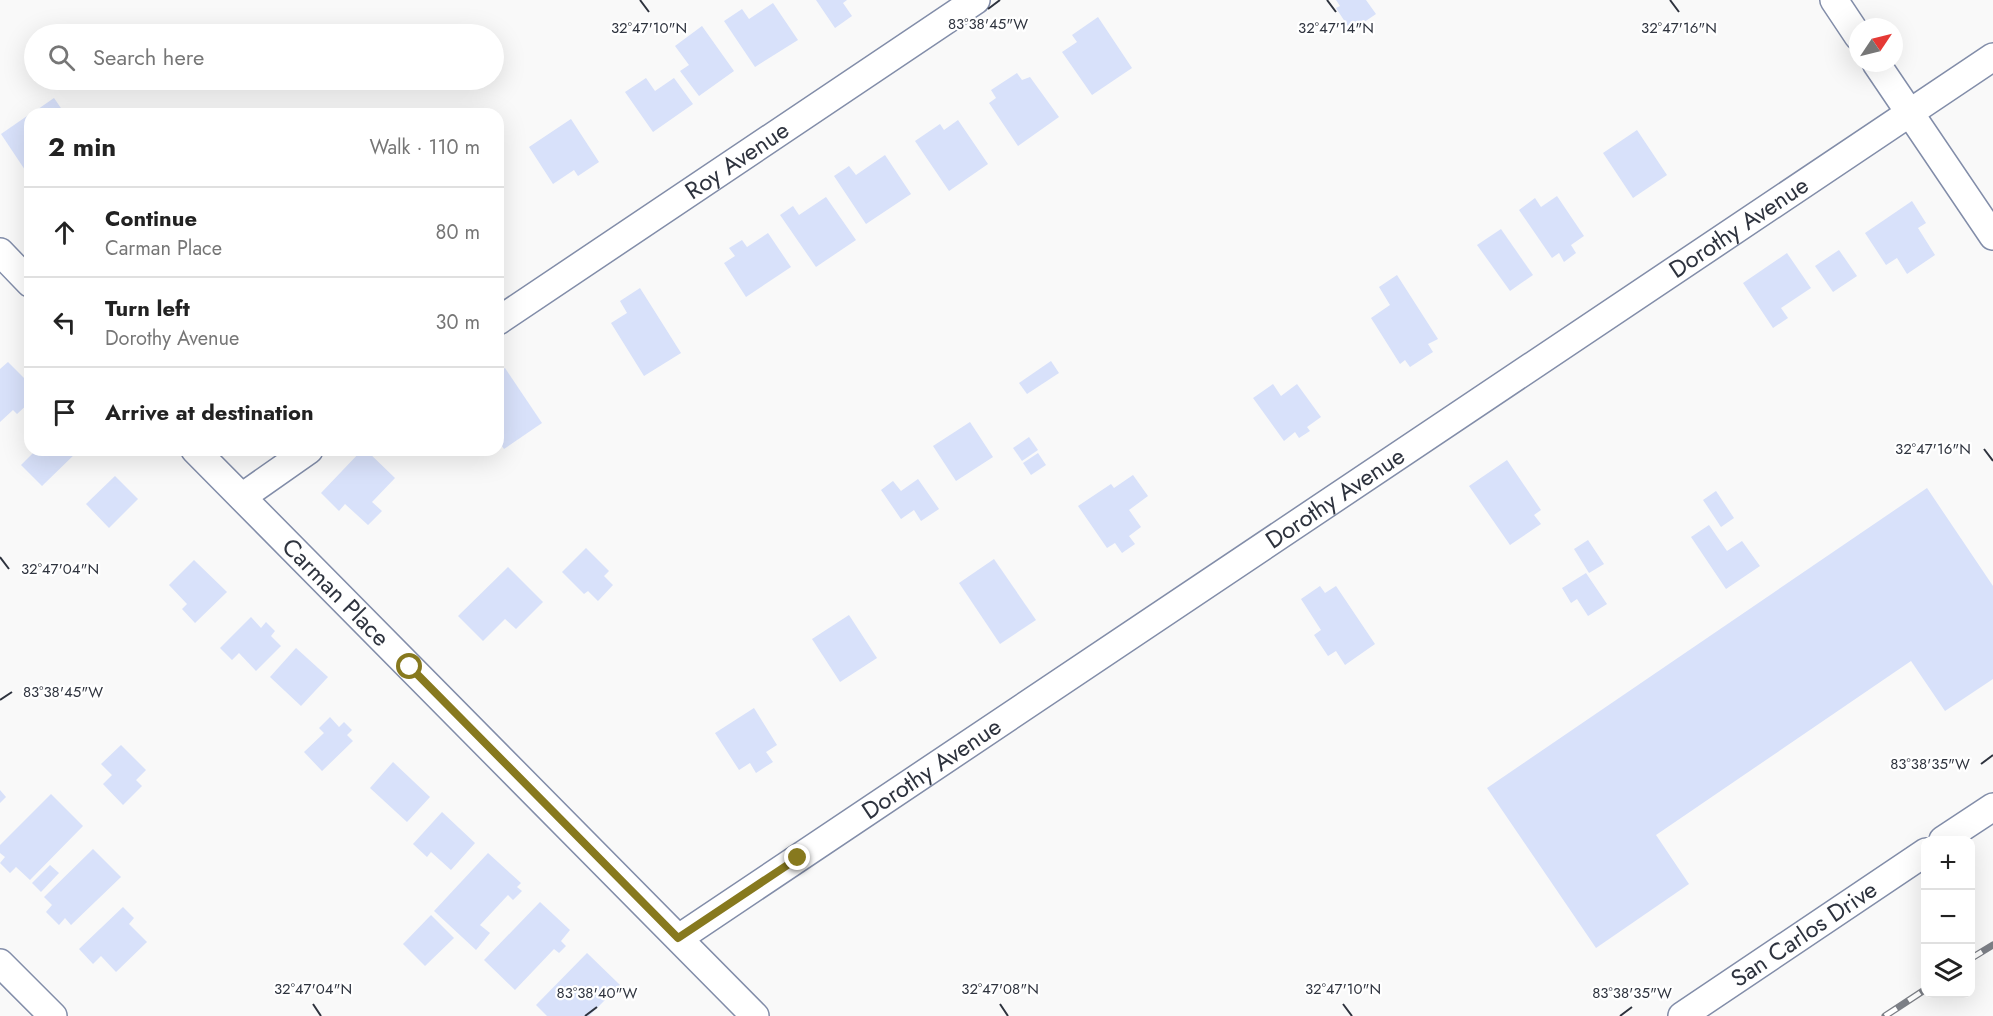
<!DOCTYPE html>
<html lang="en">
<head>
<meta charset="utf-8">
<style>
	body { margin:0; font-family:Jost,sans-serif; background:#f6f6f6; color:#222 }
	.controls { position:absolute; right:18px; bottom:18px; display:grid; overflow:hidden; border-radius:12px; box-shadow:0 6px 24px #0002 }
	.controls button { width:54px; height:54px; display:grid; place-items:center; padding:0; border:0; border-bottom:2px solid #e0e0e0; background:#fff; color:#222; font:30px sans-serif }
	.compass { position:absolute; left:1849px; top:18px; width:54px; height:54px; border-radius:50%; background:#fff; box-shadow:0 6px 24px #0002; rotate:55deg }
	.stop { position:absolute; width:18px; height:18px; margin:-14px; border:4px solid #87791e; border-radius:50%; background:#fff }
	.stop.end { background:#87791e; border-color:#fff; box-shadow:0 2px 6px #0008 }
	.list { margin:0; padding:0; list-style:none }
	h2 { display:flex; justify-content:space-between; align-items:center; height:78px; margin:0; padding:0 24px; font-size:26px }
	h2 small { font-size:20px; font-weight:400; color:#767676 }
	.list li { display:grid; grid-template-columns:39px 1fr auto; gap:18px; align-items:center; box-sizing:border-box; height:90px; padding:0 24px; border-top:2px solid #e0e0e0 }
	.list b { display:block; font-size:22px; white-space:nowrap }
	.list p { margin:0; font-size:20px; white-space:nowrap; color:#767676 }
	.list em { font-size:20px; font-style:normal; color:#767676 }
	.icon { flex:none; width:33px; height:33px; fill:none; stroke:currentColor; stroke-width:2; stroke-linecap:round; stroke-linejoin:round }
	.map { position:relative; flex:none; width:1993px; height:1016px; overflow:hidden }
	.search { position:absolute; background:#fff; box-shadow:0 6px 24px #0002; left:24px; top:24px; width:480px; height:66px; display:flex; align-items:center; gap:15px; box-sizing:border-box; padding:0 21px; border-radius:33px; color:#767676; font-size:22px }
	.panel { position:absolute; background:#fff; box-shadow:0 6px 24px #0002; left:24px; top:108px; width:480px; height:348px; border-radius:18px }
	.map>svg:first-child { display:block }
	.building { fill:#d8e1fa }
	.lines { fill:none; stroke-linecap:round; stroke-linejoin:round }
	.street-casing { stroke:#828da9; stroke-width:30 }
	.street { stroke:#fff; stroke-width:27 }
	.rail-casing { stroke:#7c7f86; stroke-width:7 }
	.rail { stroke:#fff; stroke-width:4.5; stroke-dasharray:14; stroke-linecap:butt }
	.route { stroke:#87791e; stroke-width:8 }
	.ticks { fill:none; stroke:#2e333e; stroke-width:2 }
	.labels { text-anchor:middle; stroke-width:4.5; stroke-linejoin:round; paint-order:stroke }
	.street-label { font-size:24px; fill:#2e333e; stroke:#fff }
	.ticks-label { font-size:15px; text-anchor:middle; fill:#2e333e; stroke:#fff; stroke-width:4.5; stroke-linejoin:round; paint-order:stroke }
</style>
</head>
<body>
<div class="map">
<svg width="1993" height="1016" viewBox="0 0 1993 1016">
	<rect width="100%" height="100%" fill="#f9f9f9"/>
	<g class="building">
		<polygon points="816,0 847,0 843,3 852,16 835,28"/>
		<polygon points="1336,0 1366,0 1376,14 1351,31 1336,8 1340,6"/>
		<polygon points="773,3 798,40 755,67 724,21 742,9 749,19"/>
		<polygon points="1098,17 1132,68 1092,95 1062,52 1077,42 1072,35"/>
		<polygon points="702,26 734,71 699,96 680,71 689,65 675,46"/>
		<polygon points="1017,73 1022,80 1030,77 1059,117 1018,146 989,103 996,98 991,90"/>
		<polygon points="646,78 655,91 674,78 693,104 653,132 625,92"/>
		<polygon points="54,98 65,114 31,114"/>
		<polygon points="30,114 30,167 25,170 1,134"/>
		<polygon points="571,119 599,162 578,176 574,170 553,184 529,147"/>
		<polygon points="958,120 988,164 949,191 915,141 940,124 944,130"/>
		<polygon points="1637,130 1667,175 1633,198 1603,153"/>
		<polygon points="885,155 911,194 866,224 834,176 849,166 856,175"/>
		<polygon points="1557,196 1584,236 1571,245 1576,253 1564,262 1559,253 1552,258 1519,210 1535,198 1541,207"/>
		<polygon points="826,197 856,240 816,267 780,215 793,206 799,215"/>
		<polygon points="1912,201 1926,223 1918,228 1935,255 1907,274 1897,258 1886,265 1865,233"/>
		<polygon points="1501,229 1533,275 1510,291 1477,245"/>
		<polygon points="768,233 791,267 746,297 724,263 735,256 729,248 742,240 747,247"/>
		<polygon points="1839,250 1857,276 1833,292 1815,266"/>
		<polygon points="1787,253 1811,288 1781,308 1788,318 1773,328 1743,283"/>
		<polygon points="1397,275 1438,339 1428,344 1433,352 1410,367 1405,360 1400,364 1371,318 1390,305 1379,287"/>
		<polygon points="640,288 681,353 644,376 611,323 627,313 620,301"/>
		<polygon points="1051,361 1059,373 1027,394 1019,383"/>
		<polygon points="8,362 30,384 30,402 17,414 13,410 0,422 0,369"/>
		<polygon points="505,368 542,423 504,449 498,440 498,372"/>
		<polygon points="1273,384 1281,396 1297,384 1321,417 1307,427 1310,431 1299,438 1295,432 1284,441 1253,398"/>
		<polygon points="970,422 993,457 956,481 933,446"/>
		<polygon points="1029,437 1038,450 1022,461 1013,448"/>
		<polygon points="32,450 79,450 42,486 21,465 34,452"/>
		<polygon points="362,450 366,450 395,478 372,502 382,511 368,525 345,504 339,511 321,493"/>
		<polygon points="1038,453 1046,465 1031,475 1023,463"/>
		<polygon points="1507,460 1541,510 1534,515 1541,524 1510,545 1469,486"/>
		<polygon points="1133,475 1148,496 1129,510 1141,527 1129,536 1135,544 1122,553 1115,543 1107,548 1078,506 1111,484 1114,488"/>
		<polygon points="115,476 138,499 109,528 86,504"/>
		<polygon points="918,479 939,509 921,521 914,510 901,519 881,490 893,481 901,491"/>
		<polygon points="1927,488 1993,586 1993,679 1945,711 1911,661 1656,835 1689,884 1596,948 1487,788"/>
		<polygon points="1716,491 1734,518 1721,527 1703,500"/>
		<polygon points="1709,525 1727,551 1742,541 1760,566 1726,589 1691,537"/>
		<polygon points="1588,540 1604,564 1589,573 1574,549"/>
		<polygon points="586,548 609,571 604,576 613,585 598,601 588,591 584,594 562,572"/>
		<polygon points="994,559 1036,620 1000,644 959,583"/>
		<polygon points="194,560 227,592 195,623 182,609 187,604 169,585"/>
		<polygon points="508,567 543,602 516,629 505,619 483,641 458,616"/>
		<polygon points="1586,573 1607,604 1588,616 1577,599 1571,603 1562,588"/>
		<polygon points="1320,586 1325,593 1336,586 1375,644 1345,665 1336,651 1328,656 1314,635 1321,630 1301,599"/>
		<polygon points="849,615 877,658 840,682 812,639"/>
		<polygon points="251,617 261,628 266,622 275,631 271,636 281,646 256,671 239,653 232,660 220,648"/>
		<polygon points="296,648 328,677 301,706 270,677"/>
		<polygon points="754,708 777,745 766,752 773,762 756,773 750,763 739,770 715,733"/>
		<polygon points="330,717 339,727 344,722 352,730 347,735 353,741 322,771 304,752 324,733 319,728"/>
		<polygon points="121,745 146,770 136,780 142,786 123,805 103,784 112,775 101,764"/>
		<polygon points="393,762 430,797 407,822 370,788"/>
		<polygon points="0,790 6,797 0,803"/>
		<polygon points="51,794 83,826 30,880 16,867 10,873 0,863 5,857 0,853 0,845"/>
		<polygon points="442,812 475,843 451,870 431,852 427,857 413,844"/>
		<polygon points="93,849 121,877 71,925 65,918 59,925 46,912 52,905 44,897"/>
		<polygon points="488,853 521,883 517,887 522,891 513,900 508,895 480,925 490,933 476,950 434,911"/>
		<polygon points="50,865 59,873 41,892 32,883"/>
		<polygon points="540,902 570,930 561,941 566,946 559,953 554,949 515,990 484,960"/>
		<polygon points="123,907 134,918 129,924 147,942 116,972 101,956 93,964 79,949"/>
		<polygon points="431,915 454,938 425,966 403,944"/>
		<polygon points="587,953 620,985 589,1016 547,1016 536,1005"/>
	</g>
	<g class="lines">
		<defs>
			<g id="street">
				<polyline points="1834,0 1858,36"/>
				<polyline points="1876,63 1993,236"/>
				<polyline points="0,252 30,283"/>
				<path id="s1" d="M498,321L976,0"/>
				<path id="s2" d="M195,450L755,1016"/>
				<polyline points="242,497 309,450"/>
				<polyline points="1943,840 1993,807"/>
				<path id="s3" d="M679,938L1993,57"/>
				<polyline points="0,963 53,1016"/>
				<path id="s4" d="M1682,1016L1926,852"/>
			</g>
		</defs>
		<use href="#street" class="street-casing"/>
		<use href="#street" class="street"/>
		<defs>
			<g id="rail">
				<polyline points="1970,959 1993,945"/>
				<polyline points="1885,1016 1926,989"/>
			</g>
		</defs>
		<use href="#rail" class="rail-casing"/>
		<use href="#rail" class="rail"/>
	</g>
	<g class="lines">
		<polyline class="route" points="410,667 678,938 798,858"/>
	</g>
	<path class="ticks" d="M640,0L649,12M1327,0L1336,12M1670,0L1679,12M988,9L1000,0M1984,449L1993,461M0,557L9,569M0,700L12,692M1981,764L1993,755M313,1004L321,1016M1000,1004L1008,1016M1343,1004L1352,1016M585,1016L597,1007M1620,1016L1632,1007"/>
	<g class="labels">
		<g class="street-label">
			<text dy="8" stroke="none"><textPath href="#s1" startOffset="288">Roy Avenue</textPath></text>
			<text dy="8" stroke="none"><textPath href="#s3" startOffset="1276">Dorothy Avenue</textPath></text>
			<text dy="8" stroke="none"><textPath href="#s3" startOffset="790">Dorothy Avenue</textPath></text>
			<text dy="8" stroke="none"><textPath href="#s2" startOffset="200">Carman Place</textPath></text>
			<text dy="8" stroke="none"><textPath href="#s3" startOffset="304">Dorothy Avenue</textPath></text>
			<text dy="8" stroke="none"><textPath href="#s4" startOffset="147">San Carlos Drive</textPath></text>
		</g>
	</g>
	<g class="ticks-label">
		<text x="988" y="29">83°38'45"W</text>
		<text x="649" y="33">32°47'10"N</text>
		<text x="1336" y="33">32°47'14"N</text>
		<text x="1679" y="33">32°47'16"N</text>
		<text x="1933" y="454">32°47'16"N</text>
		<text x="60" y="574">32°47'04"N</text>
		<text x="63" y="697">83°38'45"W</text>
		<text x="1930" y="769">83°38'35"W</text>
		<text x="313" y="994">32°47'04"N</text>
		<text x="1000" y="994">32°47'08"N</text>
		<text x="1343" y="994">32°47'10"N</text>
		<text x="597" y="998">83°38'40"W</text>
		<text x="1632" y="998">83°38'35"W</text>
	</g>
</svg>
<div class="controls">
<button>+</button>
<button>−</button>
<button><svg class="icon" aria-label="layers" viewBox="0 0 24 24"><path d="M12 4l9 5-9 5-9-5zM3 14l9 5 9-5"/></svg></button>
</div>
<svg class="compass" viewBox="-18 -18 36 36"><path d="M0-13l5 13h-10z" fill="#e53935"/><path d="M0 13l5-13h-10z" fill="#767676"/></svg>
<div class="stop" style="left:410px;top:667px"></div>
<div class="stop end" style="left:798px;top:858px"></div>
<div class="search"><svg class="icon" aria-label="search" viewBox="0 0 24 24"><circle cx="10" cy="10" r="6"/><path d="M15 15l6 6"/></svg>Search here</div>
<section class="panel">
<h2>2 min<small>Walk · 110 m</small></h2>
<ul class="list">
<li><svg class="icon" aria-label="ahead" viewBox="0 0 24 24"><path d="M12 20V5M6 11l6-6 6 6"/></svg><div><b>Continue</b><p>Carman Place</p></div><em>80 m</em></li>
<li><svg class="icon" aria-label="left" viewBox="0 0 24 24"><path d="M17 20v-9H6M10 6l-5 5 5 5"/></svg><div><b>Turn left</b><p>Dorothy Avenue</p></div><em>30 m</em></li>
<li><svg class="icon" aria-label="arrive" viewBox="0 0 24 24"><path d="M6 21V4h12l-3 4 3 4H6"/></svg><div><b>Arrive at destination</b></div></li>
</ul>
</section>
</div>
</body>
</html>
